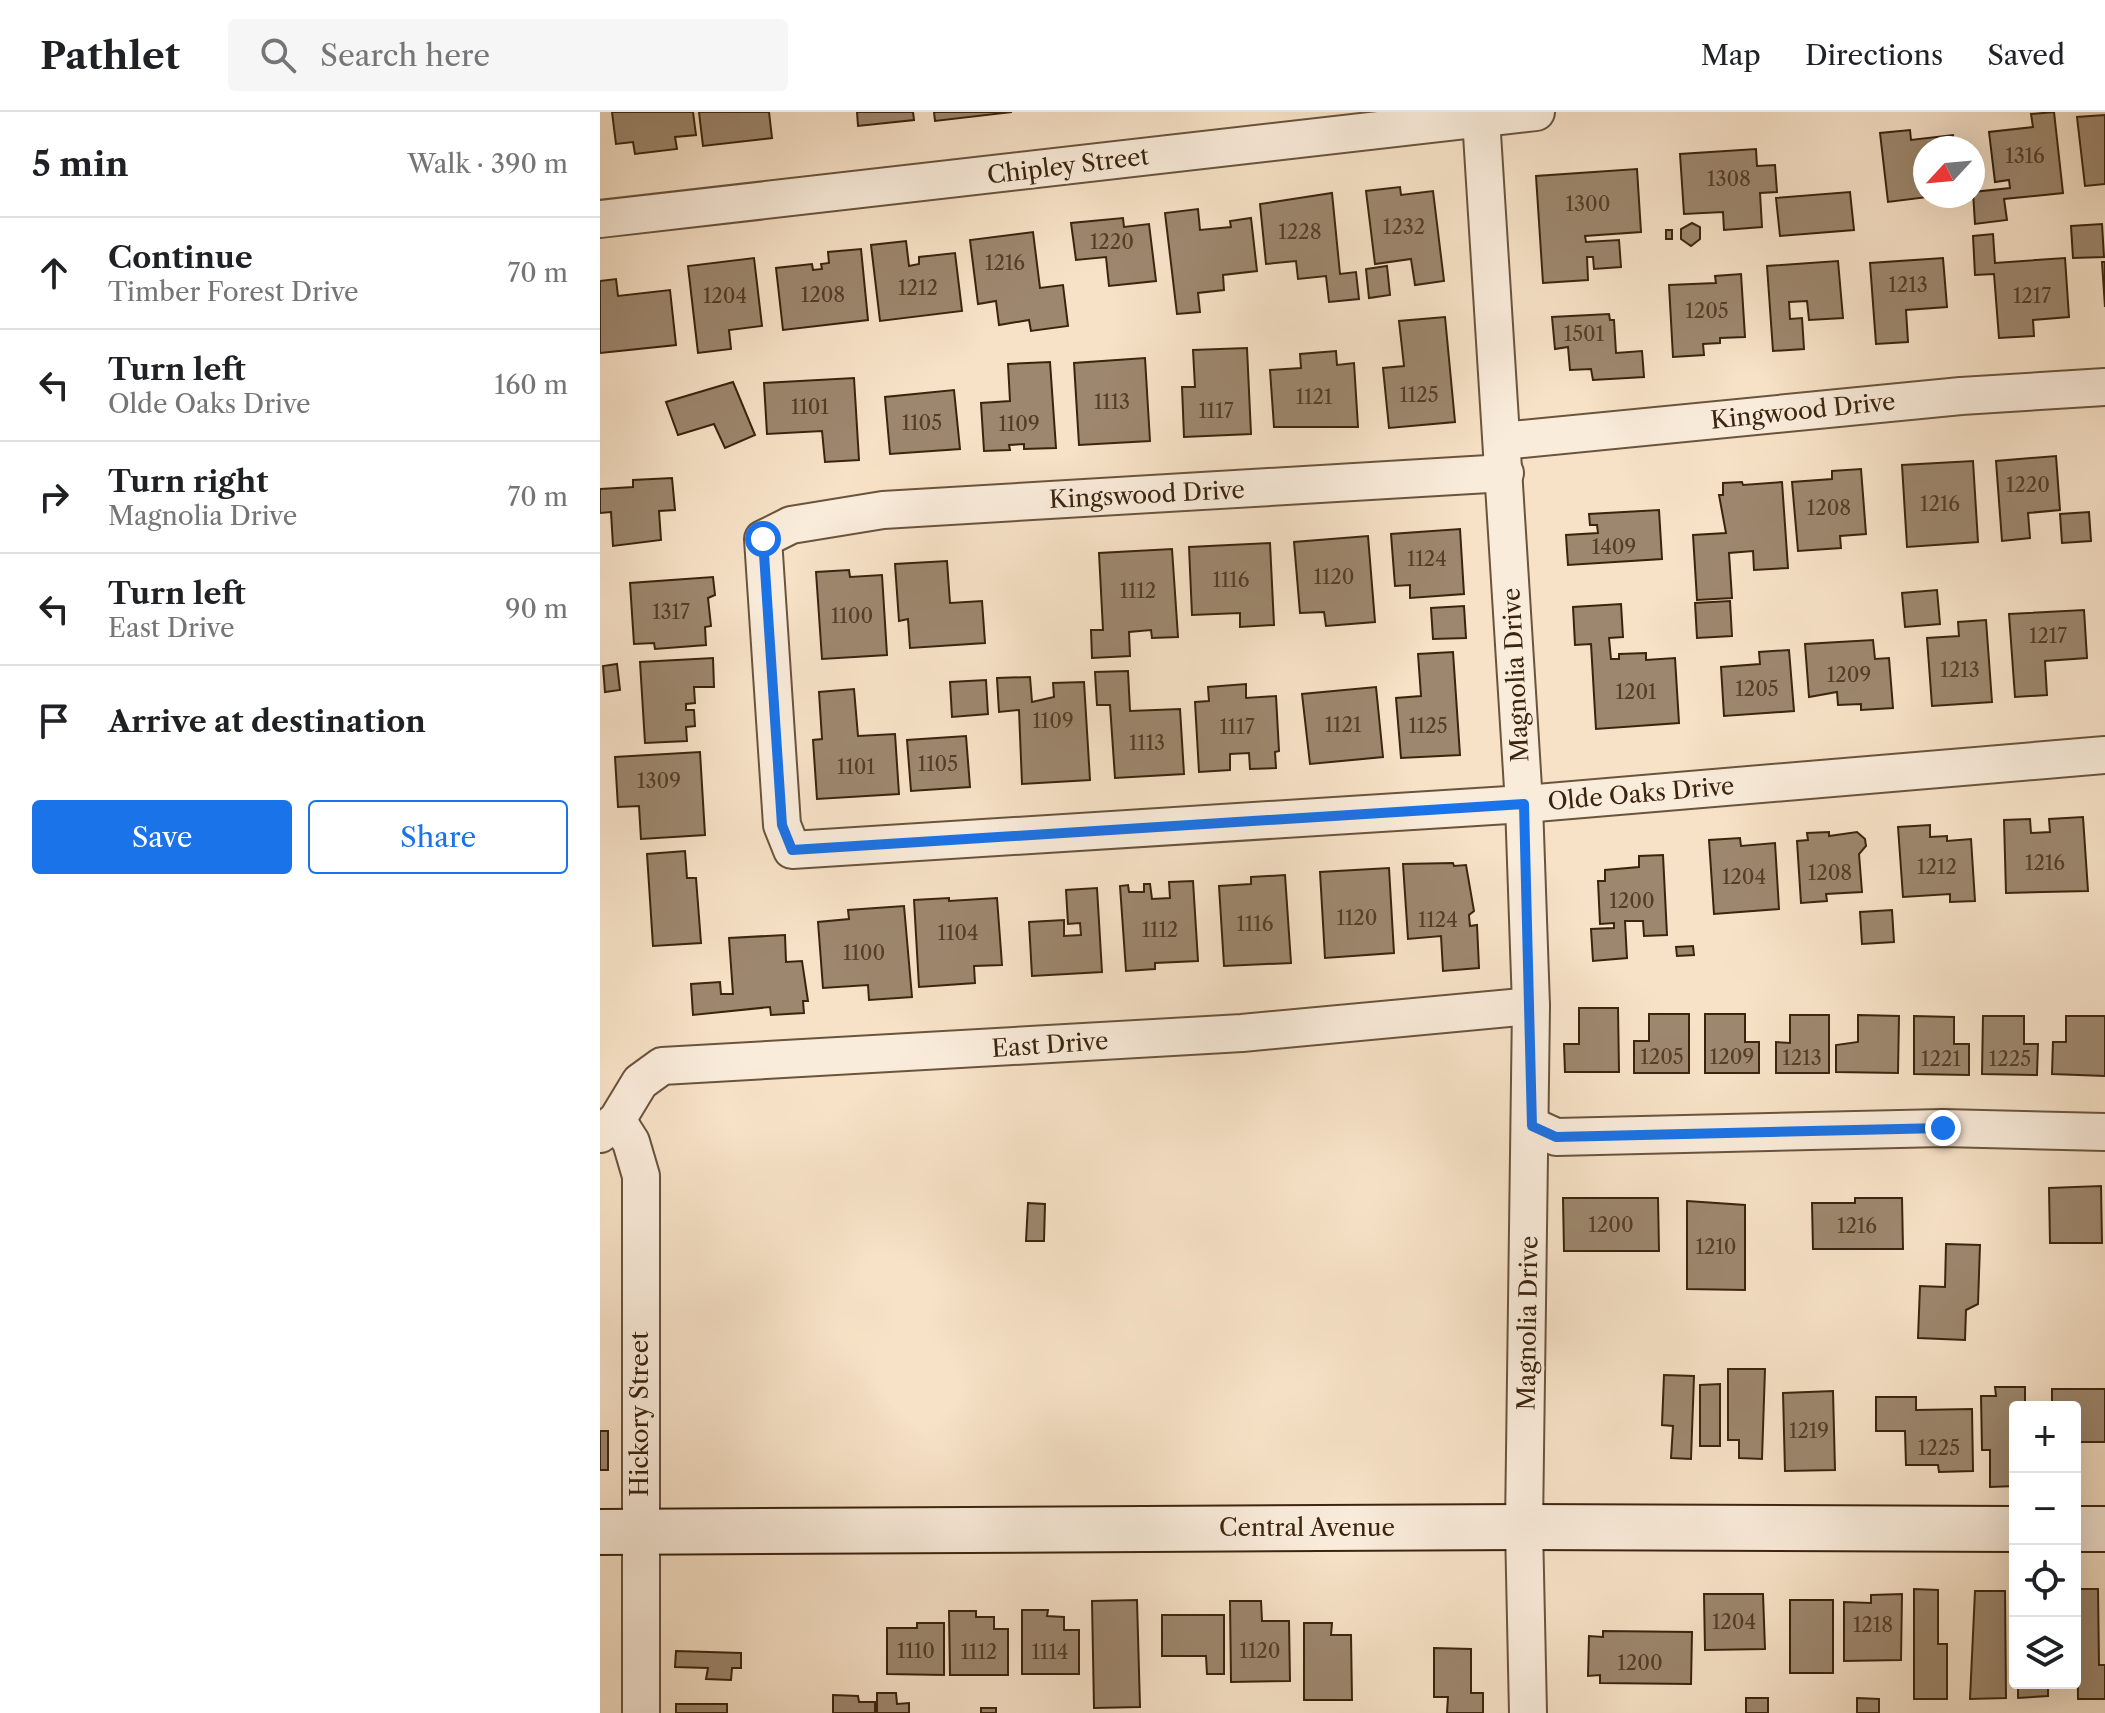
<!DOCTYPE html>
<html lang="en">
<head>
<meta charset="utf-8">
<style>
	body { margin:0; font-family:"Libre Caslon Text",serif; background:#f6f6f6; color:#202124 }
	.controls { position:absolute; right:24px; bottom:24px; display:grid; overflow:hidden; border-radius:8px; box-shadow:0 8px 32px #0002 }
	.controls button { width:72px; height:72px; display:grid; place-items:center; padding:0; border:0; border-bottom:2px solid #e0e0e0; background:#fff; color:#202124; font:40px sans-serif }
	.compass { position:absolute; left:1313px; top:24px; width:72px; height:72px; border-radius:50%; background:#fff; box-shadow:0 8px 32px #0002; rotate:244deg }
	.stop { position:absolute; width:24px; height:24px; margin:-18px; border:6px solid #1a73e8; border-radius:50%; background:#fff }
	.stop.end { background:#1a73e8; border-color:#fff; box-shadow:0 2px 8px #0008 }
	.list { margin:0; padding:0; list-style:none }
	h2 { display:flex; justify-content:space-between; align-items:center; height:104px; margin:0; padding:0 32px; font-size:34px }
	h2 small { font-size:26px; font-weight:400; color:#757577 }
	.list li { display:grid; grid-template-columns:52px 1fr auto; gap:24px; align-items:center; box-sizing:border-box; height:112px; padding:0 32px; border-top:2px solid #e0e0e0 }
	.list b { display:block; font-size:30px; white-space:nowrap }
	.list p { margin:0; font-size:26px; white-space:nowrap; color:#757577 }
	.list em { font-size:26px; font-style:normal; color:#757577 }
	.actions { display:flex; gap:16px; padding:24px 32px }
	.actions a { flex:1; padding:18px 0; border:2px solid #1a73e8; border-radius:8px; text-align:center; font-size:28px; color:#1a73e8 }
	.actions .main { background:#1a73e8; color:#fff }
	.icon { flex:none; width:44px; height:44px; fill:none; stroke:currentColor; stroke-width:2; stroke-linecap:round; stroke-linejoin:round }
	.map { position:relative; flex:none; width:1505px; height:1601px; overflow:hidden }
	header { display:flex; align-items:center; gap:48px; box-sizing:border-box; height:112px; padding:0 40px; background:#fff; border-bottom:2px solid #e0e0e0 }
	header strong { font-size:38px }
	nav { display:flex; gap:44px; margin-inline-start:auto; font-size:28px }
	.search { width:560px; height:72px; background:#f6f6f6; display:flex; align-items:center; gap:20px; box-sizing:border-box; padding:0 28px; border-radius:8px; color:#757577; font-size:30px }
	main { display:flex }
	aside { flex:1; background:#fff }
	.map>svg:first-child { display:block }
	.building { fill:#9d876e; stroke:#3b240e; stroke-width:2 }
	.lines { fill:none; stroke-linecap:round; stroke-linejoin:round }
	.street-casing { stroke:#6a543c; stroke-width:40 }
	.secondary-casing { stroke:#3b240e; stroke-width:48 }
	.street { stroke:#faecdb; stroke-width:36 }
	.secondary { stroke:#faecdb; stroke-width:44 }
	.route { stroke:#1a73e8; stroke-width:10 }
	.labels { text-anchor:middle; stroke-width:6; stroke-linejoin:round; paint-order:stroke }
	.number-label { font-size:20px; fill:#543d26 }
	.street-label { font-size:24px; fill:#3b240e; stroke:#faecdb }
</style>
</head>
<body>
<header>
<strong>Pathlet</strong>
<div class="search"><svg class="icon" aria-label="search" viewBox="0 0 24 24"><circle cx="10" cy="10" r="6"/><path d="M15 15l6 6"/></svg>Search here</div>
<nav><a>Map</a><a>Directions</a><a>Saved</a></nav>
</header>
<main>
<aside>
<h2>5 min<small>Walk · 390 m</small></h2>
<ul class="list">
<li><svg class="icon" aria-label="ahead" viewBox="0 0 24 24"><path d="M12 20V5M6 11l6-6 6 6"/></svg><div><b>Continue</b><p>Timber Forest Drive</p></div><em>70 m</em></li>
<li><svg class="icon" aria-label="left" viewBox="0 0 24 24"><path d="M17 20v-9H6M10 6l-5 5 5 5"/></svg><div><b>Turn left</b><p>Olde Oaks Drive</p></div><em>160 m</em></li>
<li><svg class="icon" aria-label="right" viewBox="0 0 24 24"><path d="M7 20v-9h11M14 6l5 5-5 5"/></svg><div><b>Turn right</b><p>Magnolia Drive</p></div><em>70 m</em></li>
<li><svg class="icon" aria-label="left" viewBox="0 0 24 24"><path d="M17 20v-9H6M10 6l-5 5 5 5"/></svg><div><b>Turn left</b><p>East Drive</p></div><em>90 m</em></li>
<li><svg class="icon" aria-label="arrive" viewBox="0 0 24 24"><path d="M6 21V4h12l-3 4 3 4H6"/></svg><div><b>Arrive at destination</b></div></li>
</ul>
<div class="actions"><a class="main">Save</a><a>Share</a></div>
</aside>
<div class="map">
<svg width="1505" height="1601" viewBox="0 0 1505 1601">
	<rect width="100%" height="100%" fill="#f7e2c7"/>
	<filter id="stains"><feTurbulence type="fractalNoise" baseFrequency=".0025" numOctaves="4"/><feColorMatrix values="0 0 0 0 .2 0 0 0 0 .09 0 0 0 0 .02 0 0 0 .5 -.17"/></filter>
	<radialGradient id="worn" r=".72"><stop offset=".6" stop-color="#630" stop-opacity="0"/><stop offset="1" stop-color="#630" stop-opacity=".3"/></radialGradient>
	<g class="building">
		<polygon points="12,0 93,0 96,23 75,25 77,37 35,42 33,30 16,32"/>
		<polygon points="99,0 169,0 172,26 103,34"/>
		<polygon points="257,0 313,0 314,8 258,14"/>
		<polygon points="334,0 412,0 335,9"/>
		<polygon points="1454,0 1463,81 1404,87 1407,108 1375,112 1373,80 1410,76 1409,68 1395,70 1389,20 1433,15 1431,2"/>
		<polygon points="1505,3 1505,72 1485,74 1477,5"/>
		<polygon points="1310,18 1311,28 1353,23 1355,36 1325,36 1325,84 1360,84 1360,90 1336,92 1335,84 1288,90 1280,21"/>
		<polygon points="1156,37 1157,54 1175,53 1177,80 1160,81 1162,115 1124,118 1123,100 1084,102 1080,42"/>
		<polygon points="1037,57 1041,120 985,124 986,130 1019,128 1021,155 994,157 993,145 987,145 988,168 943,171 936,64"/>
		<polygon points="800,75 801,83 833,79 844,169 815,173 811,147 775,152 766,79"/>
		<polygon points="1250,80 1254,118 1180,124 1176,86"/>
		<polygon points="732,81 740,162 756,160 759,187 729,190 726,164 698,167 696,149 666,152 660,92"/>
		<polygon points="598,97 600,118 631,115 630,109 651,106 657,159 623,163 624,178 598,181 600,200 577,202 565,101"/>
		<polygon points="523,106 524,115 549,112 556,169 509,174 506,145 476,148 471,111"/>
		<polygon points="1092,111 1100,115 1100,127 1091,134 1081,127 1081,117"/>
		<polygon points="1502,112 1504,145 1473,146 1471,114"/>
		<rect x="1066" y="118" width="6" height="9"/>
		<polygon points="433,120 440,176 463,173 468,214 431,219 429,208 399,213 396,189 378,192 370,128"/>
		<polygon points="1393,122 1395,151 1465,146 1469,205 1433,208 1434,224 1399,226 1394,162 1375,163 1373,124"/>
		<polygon points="306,129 309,154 319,152 319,145 355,141 362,199 280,209 271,133"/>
		<polygon points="261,137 268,208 183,218 176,156 212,152 213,158 222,157 221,152 229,151 228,140"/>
		<polygon points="154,146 162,214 129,218 131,237 98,241 88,154"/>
		<polygon points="1343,146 1347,195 1306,198 1308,230 1276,232 1270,151"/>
		<polygon points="1238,149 1243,206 1209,208 1207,189 1189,190 1190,207 1202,206 1204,237 1173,239 1167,154"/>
		<polygon points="1502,150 1505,150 1505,195"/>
		<polygon points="787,154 790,183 769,186 766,157"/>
		<polygon points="1141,162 1145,225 1120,226 1120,231 1103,232 1104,243 1073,245 1069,173 1116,171 1115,164"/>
		<polygon points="16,167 18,184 70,178 76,233 0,241 0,169"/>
		<polygon points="1009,202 1010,208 1014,208 1016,241 1042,239 1044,265 993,268 991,257 970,258 968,235 955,237 952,205"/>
		<polygon points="845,205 855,310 789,316 783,256 804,254 799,209"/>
		<polygon points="647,236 651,322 584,325 582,275 595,275 593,238"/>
		<polygon points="736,239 737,253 754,251 758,315 674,315 670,258 701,256 700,242"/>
		<polygon points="545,246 550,329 479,333 474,251"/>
		<polygon points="450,250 456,336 424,337 424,332 409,333 410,338 384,339 381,291 410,289 408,252"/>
		<polygon points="254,266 259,348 225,350 222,319 167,322 164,271"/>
		<polygon points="133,270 155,323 125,336 114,312 78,323 66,290"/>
		<polygon points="354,278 360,337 290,342 285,285"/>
		<polygon points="1456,344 1460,398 1428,401 1430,426 1402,429 1396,349"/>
		<polygon points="1373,349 1378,430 1307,435 1302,353"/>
		<polygon points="1261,357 1266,422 1240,424 1241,436 1198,439 1192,370 1232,367 1232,359"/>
		<polygon points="72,366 75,398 59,399 61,428 13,434 11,400 0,401 0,377 33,375 33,368"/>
		<polygon points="1142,370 1143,373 1182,370 1188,456 1154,458 1153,439 1129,441 1132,486 1097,488 1093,423 1126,421 1119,383 1123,383 1123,371"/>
		<polygon points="1059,398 1062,447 968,453 966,423 998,421 997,413 990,413 989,402"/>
		<polygon points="1489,400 1491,429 1462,431 1460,402"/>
		<polygon points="860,417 864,482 810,486 810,473 795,474 791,422"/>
		<polygon points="768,424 775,510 726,514 724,500 700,501 694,430"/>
		<polygon points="670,431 674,513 640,515 640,501 592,503 589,435"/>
		<polygon points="572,437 578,525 552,526 551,518 529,520 530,544 492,546 491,518 503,518 499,441"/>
		<polygon points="347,449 350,491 382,489 385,531 310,536 308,507 299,509 295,452"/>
		<polygon points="249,458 250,465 282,463 287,543 222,547 216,460"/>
		<polygon points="113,465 115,483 108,486 111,514 105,515 106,533 55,537 54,531 34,532 30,471"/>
		<polygon points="1337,478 1340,512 1305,515 1302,481"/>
		<polygon points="1130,489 1132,524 1097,526 1095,491"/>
		<polygon points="1021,492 1023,525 1009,526 1011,547 1019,547 1019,542 1046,541 1046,548 1075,546 1079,611 996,617 991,532 975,533 973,495"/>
		<polygon points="864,494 866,526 833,527 831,496"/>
		<polygon points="1484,498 1487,546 1445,549 1447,583 1415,585 1409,502"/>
		<polygon points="1386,508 1392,590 1332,594 1327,526 1359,524 1358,510"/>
		<polygon points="1273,528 1275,547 1289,546 1293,596 1261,598 1261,592 1238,593 1237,580 1209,585 1205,532"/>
		<polygon points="1189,538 1194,599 1124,604 1121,555 1160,552 1159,540"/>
		<polygon points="853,540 860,643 801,646 796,586 821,584 818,542"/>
		<polygon points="113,546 114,575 94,575 95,591 86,592 86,598 94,598 95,614 86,615 87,629 45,631 40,550"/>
		<polygon points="17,552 20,578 5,580 3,554"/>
		<polygon points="528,559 530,599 580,597 584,662 515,666 510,593 497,593 495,560"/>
		<polygon points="430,565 432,590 454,585 453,571 484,570 490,668 422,672 419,598 399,600 397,566"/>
		<polygon points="386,568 388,602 352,605 350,570"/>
		<polygon points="646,572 646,586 676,584 679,639 675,640 676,656 650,657 649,641 630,642 630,658 599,660 595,590 609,589 608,575"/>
		<polygon points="776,575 783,645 710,652 702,582"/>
		<polygon points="254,577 258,624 295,622 299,682 217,687 213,628 222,627 219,580"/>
		<polygon points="366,624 370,675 311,679 307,628"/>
		<polygon points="100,640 105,723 41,727 39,694 18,695 15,645"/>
		<polygon points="1483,705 1488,779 1406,781 1404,708 1430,707 1431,721 1450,720 1449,707"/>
		<polygon points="1330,713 1330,725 1347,724 1347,729 1371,727 1375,789 1350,790 1350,782 1303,785 1298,715"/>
		<polygon points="1229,720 1229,724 1257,720 1265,727 1266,734 1259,742 1262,780 1226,782 1227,789 1201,791 1197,729 1208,728 1207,721"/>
		<polygon points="1140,726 1141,734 1175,731 1179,797 1114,802 1109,728"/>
		<polygon points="85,739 87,766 96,766 101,831 53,834 47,742"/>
		<polygon points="1063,743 1067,823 1044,824 1043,809 1025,809 1027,846 993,849 991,817 1014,816 1014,811 1000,812 998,769 1005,769 1005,758 1039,755 1039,744"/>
		<polygon points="853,751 854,754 866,753 874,799 869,803 870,814 877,813 879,856 843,859 841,824 808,827 803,752"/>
		<polygon points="789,756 794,841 725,846 720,760"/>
		<polygon points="685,763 691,851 624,854 619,774 651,772 651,765"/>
		<polygon points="593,769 598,849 555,851 555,857 526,859 520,774 528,773 529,780 544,780 544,772 550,772 552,787 570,786 569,770"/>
		<polygon points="497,776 502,860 432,864 429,810 464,808 464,824 481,823 480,811 468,812 466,778"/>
		<polygon points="349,786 349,789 397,786 402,853 374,854 375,871 319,875 314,788"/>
		<polygon points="304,794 312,885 269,888 268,873 223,876 218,810 249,807 248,798"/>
		<polygon points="1292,798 1294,830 1262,832 1260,800"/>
		<polygon points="185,823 186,850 202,849 208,889 203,889 204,901 171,903 170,895 93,903 91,872 120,870 121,882 133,882 129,826"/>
		<polygon points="1093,834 1094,843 1077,844 1076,835"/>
		<polygon points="979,896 1018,896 1019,960 965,960 964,932 979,932"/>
		<polygon points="1049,902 1089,902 1089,961 1034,961 1034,929 1049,929"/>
		<polygon points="1105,902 1145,902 1145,930 1159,930 1159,961 1105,961"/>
		<polygon points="1190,903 1229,903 1229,961 1176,961 1176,930 1190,931"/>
		<polygon points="1258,903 1299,904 1298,961 1236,960 1236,933 1258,930"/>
		<polygon points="1314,904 1354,905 1354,932 1369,932 1369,963 1314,962"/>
		<polygon points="1383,904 1424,904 1424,932 1438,932 1437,963 1382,962"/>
		<polygon points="1466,904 1505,904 1505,964 1452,962 1453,930 1466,930"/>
		<polygon points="1501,1074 1502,1131 1450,1131 1449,1076"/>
		<polygon points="963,1086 1058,1086 1059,1139 964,1139"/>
		<polygon points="1255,1086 1302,1086 1303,1137 1213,1137 1212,1091 1255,1091"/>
		<polygon points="1087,1089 1145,1093 1145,1178 1087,1177"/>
		<polygon points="428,1091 445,1092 444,1129 426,1129"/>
		<polygon points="1346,1132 1380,1133 1378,1192 1366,1198 1365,1228 1318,1226 1320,1174 1345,1175"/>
		<polygon points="1128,1257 1165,1257 1162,1347 1139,1346 1139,1328 1128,1328"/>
		<polygon points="1064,1263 1094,1264 1091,1347 1071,1346 1073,1314 1062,1313"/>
		<polygon points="1120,1272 1120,1334 1100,1334 1100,1273"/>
		<polygon points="1395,1275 1425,1275 1425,1295 1415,1295 1415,1374 1390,1375 1390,1338 1382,1338 1381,1284 1396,1284"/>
		<polygon points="1452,1277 1505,1277 1505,1330 1475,1330 1475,1295 1452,1295"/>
		<polygon points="1233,1279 1235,1358 1185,1359 1183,1281"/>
		<polygon points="1276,1285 1316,1285 1316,1298 1372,1297 1373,1359 1339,1360 1338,1353 1306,1353 1305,1319 1276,1319"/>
		<rect x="0" y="1319" width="8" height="39"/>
		<polygon points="1314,1477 1338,1478 1338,1532 1347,1532 1347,1587 1314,1587"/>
		<polygon points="1477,1477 1498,1477 1499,1553 1505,1553 1505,1587 1478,1587"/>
		<polygon points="1375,1479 1405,1479 1406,1586 1370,1587"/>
		<polygon points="1104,1482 1163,1482 1165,1537 1105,1538"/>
		<polygon points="1302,1482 1301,1548 1244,1549 1244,1490 1271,1491 1271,1483"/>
		<polygon points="537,1488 540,1595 494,1596 492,1489"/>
		<rect x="1190" y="1488" width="43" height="73"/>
		<polygon points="630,1489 661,1489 662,1509 689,1509 690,1569 631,1570"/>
		<polygon points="422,1498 448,1498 447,1504 464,1505 464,1518 479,1518 479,1562 422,1562"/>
		<polygon points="349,1499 376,1499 376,1505 394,1505 394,1517 408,1517 408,1563 350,1563"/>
		<polygon points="562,1503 624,1503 624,1562 607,1562 606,1544 562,1544"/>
		<polygon points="317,1511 344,1511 344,1563 287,1562 287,1516 317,1516"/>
		<polygon points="704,1511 732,1511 731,1523 751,1523 752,1588 704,1588"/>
		<polygon points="1003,1519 1092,1520 1091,1572 1000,1571 1000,1563 988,1564 989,1524 1003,1525"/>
		<polygon points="834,1536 871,1537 871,1581 883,1581 883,1601 847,1601 848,1585 834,1585"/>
		<polygon points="76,1539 141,1541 141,1556 132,1556 131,1568 106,1567 108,1556 75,1555"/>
		<polygon points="1418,1571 1448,1571 1448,1584 1418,1586"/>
		<polygon points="277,1581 296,1581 297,1592 309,1591 309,1601 277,1601"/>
		<polygon points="233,1583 258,1584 259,1590 275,1590 275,1601 233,1601"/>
		<rect x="1146" y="1586" width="22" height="15"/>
		<polygon points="1257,1586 1279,1587 1279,1601 1257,1601"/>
		<rect x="76" y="1592" width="51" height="9"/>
		<rect x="381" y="1596" width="15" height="5"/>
	</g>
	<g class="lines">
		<defs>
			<g id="street">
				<polyline points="881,6 924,692 931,894 924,1415 928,1601"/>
				<polyline points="0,107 936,0"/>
				<polyline points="902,329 1361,284 1505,275"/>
				<polyline points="905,361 283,398 191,413 163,427 182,713 192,738 924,692 1505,643"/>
				<polyline points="17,1008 31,1030 41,1064 41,1601"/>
				<polyline points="932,1014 956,1025 1343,1016 1505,1020"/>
				<polyline points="0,1022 17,1008 40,970 62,954 642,921 931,894"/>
			</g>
			<g id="secondary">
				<polyline points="1475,1417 1505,1417"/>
				<polyline points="0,1420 924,1415 1415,1417"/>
			</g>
		</defs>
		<use href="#street" class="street-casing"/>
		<use href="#secondary" class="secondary-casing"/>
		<use href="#street" class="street"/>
		<use href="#secondary" class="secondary"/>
	</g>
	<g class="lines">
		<polyline class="route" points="163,427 182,713 192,738 924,692 932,1014 956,1025 1343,1016"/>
	</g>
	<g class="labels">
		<g class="number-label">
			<text x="1425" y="51">1316</text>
			<text x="1129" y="74">1308</text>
			<text x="988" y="99">1300</text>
			<text x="804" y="122">1232</text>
			<text x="700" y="127">1228</text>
			<text x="512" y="137">1220</text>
			<text x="405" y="158">1216</text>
			<text x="1308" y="180">1213</text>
			<text x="318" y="183">1212</text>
			<text x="223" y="190">1208</text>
			<text x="125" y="191">1204</text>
			<text x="1432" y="191">1217</text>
			<text x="1107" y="206">1205</text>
			<text x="984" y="229">1501</text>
			<text x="819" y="290">1125</text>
			<text x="714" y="292">1121</text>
			<text x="512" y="297">1113</text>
			<text x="210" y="302">1101</text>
			<text x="616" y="306">1117</text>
			<text x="322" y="318">1105</text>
			<text x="419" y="319">1109</text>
			<text x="1428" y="380">1220</text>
			<text x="1340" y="399">1216</text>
			<text x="1229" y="403">1208</text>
			<text x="1014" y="442">1409</text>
			<text x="827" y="454">1124</text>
			<text x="734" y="472">1120</text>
			<text x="631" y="475">1116</text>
			<text x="538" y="486">1112</text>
			<text x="71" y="507">1317</text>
			<text x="252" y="511">1100</text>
			<text x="1448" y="531">1217</text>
			<text x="1360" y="565">1213</text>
			<text x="1249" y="570">1209</text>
			<text x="1157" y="584">1205</text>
			<text x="1036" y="587">1201</text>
			<text x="453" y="616">1109</text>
			<text x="743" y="620">1121</text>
			<text x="828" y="621">1125</text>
			<text x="637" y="622">1117</text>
			<text x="547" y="638">1113</text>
			<text x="338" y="659">1105</text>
			<text x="256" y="662">1101</text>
			<text x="59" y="676">1309</text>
			<text x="1445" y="758">1216</text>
			<text x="1337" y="762">1212</text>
			<text x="1230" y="768">1208</text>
			<text x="1144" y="772">1204</text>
			<text x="1032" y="796">1200</text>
			<text x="757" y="813">1120</text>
			<text x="838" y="815">1124</text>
			<text x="655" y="819">1116</text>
			<text x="560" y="825">1112</text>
			<text x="358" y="828">1104</text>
			<text x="264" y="848">1100</text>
			<text x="1062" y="952">1205</text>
			<text x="1132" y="952">1209</text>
			<text x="1202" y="953">1213</text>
			<text x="1341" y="954">1221</text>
			<text x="1410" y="954">1225</text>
			<text x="1011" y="1120">1200</text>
			<text x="1257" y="1121">1216</text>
			<text x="1116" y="1142">1210</text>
			<text x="1209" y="1326">1219</text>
			<text x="1339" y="1343">1225</text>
			<text x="1134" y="1517">1204</text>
			<text x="1273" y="1520">1218</text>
			<text x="316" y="1546">1110</text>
			<text x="660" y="1546">1120</text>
			<text x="379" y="1547">1112</text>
			<text x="450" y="1547">1114</text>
			<text x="1040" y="1558">1200</text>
		</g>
		<g class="street-label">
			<text transform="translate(468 54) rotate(-7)" y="8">Chipley Street</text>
			<text transform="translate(1203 299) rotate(-6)" y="8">Kingwood Drive</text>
			<text transform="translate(547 383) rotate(-3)" y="8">Kingswood Drive</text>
			<text transform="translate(916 563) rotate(-93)" y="8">Magnolia Drive</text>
			<text transform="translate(1041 682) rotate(-5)" y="8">Olde Oaks Drive</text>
			<text transform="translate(450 933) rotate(-4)" y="8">East Drive</text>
			<text transform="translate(928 1211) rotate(-89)" y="8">Magnolia Drive</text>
			<text transform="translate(40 1302) rotate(-90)" y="8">Hickory Street</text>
			<text x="707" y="1424">Central Avenue</text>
		</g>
	</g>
	<rect width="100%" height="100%" filter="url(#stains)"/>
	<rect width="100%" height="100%" fill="url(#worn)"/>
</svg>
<div class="controls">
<button>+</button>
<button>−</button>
<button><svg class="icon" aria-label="locate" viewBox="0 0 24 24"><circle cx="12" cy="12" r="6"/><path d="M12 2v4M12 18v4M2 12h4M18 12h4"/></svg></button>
<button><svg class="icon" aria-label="layers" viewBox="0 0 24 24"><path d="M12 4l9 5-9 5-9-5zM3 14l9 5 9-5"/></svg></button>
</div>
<svg class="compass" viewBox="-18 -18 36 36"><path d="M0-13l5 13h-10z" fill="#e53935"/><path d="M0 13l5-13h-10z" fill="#757577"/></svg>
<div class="stop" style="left:163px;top:427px"></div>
<div class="stop end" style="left:1343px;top:1016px"></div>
</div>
</main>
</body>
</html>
